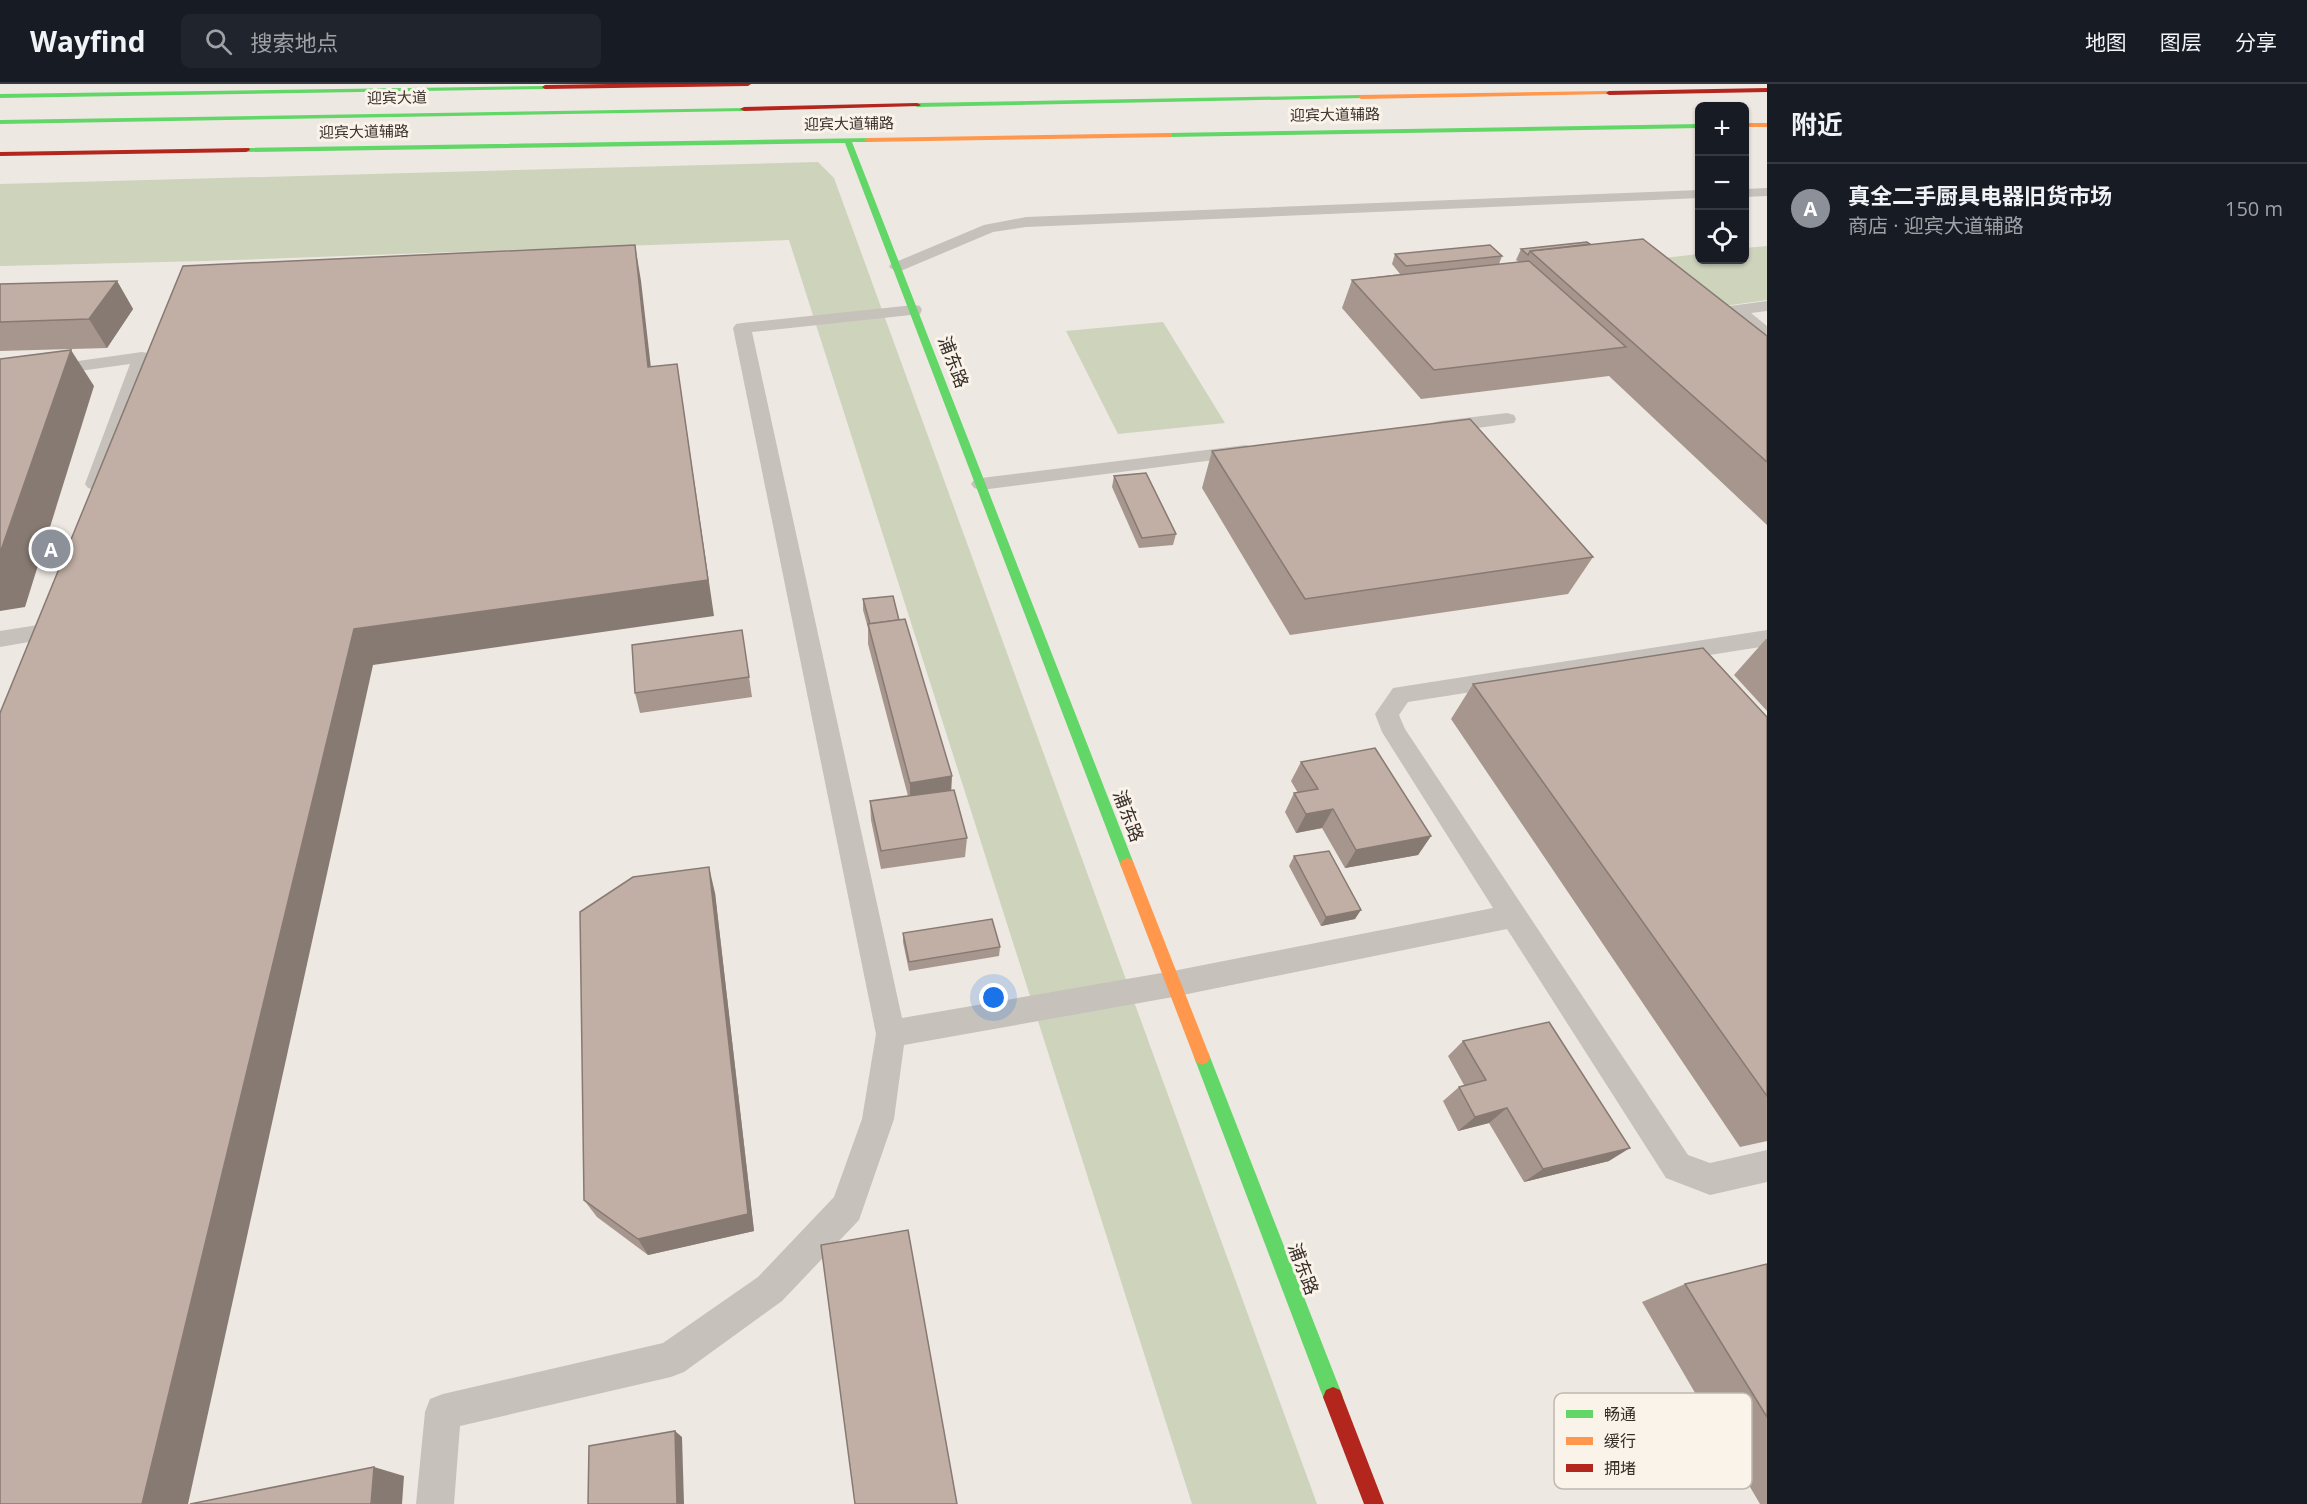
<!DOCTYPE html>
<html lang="zh">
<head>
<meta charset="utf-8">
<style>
	body { margin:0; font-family:"Open Sans","Noto Sans SC",sans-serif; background:#20242c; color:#f1f3f6 }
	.controls { position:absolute; right:18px; top:18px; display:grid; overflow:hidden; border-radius:9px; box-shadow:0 2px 4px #0004 }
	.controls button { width:54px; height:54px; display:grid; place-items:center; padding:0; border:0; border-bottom:2px solid #363941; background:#171b24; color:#f1f3f6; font:30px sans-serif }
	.you { position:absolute; left:994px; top:914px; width:21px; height:21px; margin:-15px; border:4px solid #fff; border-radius:50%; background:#1a73e8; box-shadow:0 0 0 9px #1a73e833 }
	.badge { display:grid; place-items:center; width:39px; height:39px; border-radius:50%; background:#8c9099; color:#fff; font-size:20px; font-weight:700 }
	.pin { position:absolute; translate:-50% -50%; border:3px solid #fff; box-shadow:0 2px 6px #0006 }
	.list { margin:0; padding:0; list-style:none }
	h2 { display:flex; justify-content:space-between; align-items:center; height:78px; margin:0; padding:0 24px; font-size:26px }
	h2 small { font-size:20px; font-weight:400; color:#9ea1a6 }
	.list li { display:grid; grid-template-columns:39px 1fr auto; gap:18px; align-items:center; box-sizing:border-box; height:90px; padding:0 24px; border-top:2px solid #363941 }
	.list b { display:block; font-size:22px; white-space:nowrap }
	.list p { margin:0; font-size:20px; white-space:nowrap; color:#9ea1a6 }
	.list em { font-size:20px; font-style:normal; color:#9ea1a6 }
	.icon { flex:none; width:33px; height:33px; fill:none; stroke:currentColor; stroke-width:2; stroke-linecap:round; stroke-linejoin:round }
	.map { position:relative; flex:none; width:1767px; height:1420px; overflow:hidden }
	header { display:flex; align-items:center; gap:36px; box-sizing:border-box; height:84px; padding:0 30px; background:#171b24; border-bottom:2px solid #363941 }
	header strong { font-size:28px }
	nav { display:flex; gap:33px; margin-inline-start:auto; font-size:21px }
	.search { width:420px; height:54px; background:#20242c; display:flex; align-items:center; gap:15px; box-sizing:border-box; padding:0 21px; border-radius:9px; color:#9ea1a6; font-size:22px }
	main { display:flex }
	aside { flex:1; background:#171b24 }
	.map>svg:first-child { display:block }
	.green { fill:#ced3bc }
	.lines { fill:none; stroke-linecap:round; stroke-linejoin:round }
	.lane { fill:#c6c1bb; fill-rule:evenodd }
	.fast { fill:#63d668; fill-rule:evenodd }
	.slow { fill:#ff974d; fill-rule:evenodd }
	.jam { fill:#b3261e; fill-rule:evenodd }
	.wall { fill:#a6968d }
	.shaded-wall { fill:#877a73 }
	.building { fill:#c1aea4; stroke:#877a73; stroke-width:1.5 }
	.labels { text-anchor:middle; stroke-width:6; stroke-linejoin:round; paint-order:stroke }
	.far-street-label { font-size:15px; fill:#382e29; stroke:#faf3ea }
	.street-label { font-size:18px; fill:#382e29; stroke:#faf3ea }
	.key { fill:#faf3ea; stroke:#c0b8b0; stroke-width:1.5 }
	.key-label { font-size:16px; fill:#382e29 }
</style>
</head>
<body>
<header>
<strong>Wayfind</strong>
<div class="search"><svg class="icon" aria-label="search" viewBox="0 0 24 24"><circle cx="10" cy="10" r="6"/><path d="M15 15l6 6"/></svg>搜索地点</div>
<nav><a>地图</a><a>图层</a><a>分享</a></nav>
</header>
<main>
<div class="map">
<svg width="1767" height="1420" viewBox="0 0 1767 1420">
	<rect width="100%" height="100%" fill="#ede8e2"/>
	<g class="green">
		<polygon points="818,78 834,94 1317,1420 1192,1420 789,156 205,177 0,182 0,100"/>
		<polygon points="1767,162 1767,216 1717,223 1655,175 1699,170 1700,176 1744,176 1745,164"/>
		<polygon points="1163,238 1225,339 1118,350 1066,247"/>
	</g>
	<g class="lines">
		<g class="lane">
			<polygon points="1767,104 1767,112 1744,113 1744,105"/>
			<polygon points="1700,106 1700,114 1026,143 993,148 903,186 897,188 889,183 891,180 984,141 1026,133"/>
			<polygon points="1767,217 1767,227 1751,229 1767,242 1767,255 1761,254 1728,226 1730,222"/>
			<polygon points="914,221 920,222 922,226 920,230 752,248 902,934 1173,887 1493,824 1382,648 1375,630 1393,604 1767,546 1767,562 1408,618 1399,631 1405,645 1688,1071 1710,1079 1767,1066 1767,1098 1710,1111 1666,1094 1507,845 1173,913 904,961 894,1035 859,1136 782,1217 684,1288 671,1293 460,1342 454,1420 416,1420 425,1328 430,1315 443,1310 663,1259 758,1193 834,1113 862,1035 876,950 733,244 736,240 742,239"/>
			<polygon points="142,268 148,269 151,273 105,400 102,404 95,406 88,404 85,400 130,280 0,298 0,288"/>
			<polygon points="1507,329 1514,331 1516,335 1514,339 1440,349 1433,347 1431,343 1433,339 1440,337"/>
			<polygon points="1246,361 1253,363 1256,367 1253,371 981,406 974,404 971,400 974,396 981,394"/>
			<polygon points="38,541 46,543 49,549 46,555 0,563 0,547"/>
		</g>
		<g class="fast">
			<polygon points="547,2 545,5 0,14 0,10"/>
			<polygon points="1361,11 1363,14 917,23 913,21 917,19"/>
			<polygon points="746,24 746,26 744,27 0,40 0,36"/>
			<polygon points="1700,40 1700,44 1169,53 1165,51 1169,49"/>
			<polygon points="871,54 871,58 852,58 1134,780 1132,784 1127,786 1122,784 1120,780 845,59 246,68 242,66 246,64"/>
			<polygon points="1202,965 1208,968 1210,973 1343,1313 1340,1320 1333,1323 1326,1320 1323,1313 1194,973 1196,968"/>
		</g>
		<g class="slow">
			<polygon points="1609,7 1611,10 1361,15 1358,13 1361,11"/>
			<rect x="1744" y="39" width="23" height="4"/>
			<polygon points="1169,49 1172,49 1172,53 868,58 864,56 868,54"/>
			<polygon points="1127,774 1132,776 1134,780 1210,973 1208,978 1202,981 1196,978 1194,973 1120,780 1122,776"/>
		</g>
		<g class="jam">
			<polygon points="609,0 751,0 748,2 545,5 542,3 545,1"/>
			<polygon points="1767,4 1767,8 1609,11 1606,9 1609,7"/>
			<polygon points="917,19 921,21 919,22 744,27 740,25 744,23"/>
			<polygon points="249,64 250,66 246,68 0,72 0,68"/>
			<polygon points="1333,1303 1340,1306 1384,1420 1364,1420 1323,1313 1326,1306"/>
		</g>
	</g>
	<g class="wall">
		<polygon points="1590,160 1767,252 1767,441 1609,292 1421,315 1342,224 1352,196 1400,190 1392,180 1395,170 1502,172 1499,180 1519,178 1516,176 1521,165"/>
		<polygon points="117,197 133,225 107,264 0,267 0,200"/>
		<polygon points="1212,367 1593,473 1568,510 1290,551 1202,404"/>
		<polygon points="1114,392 1176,450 1173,461 1139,464 1112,403"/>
		<polygon points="863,515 899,536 951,706 967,754 965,773 881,785 871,736 870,717 908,712 868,560 868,544 863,526"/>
		<polygon points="742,546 752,613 640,629 635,609"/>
		<polygon points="1766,555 1767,555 1767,627 1734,591"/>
		<polygon points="1473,600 1767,633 1767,1057 1740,1063 1451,635"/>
		<polygon points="1301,678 1431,752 1418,771 1345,784 1322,744 1296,749 1285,728 1294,709 1298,709 1291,697"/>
		<polygon points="1294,772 1355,835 1321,842 1289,782"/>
		<polygon points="715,809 754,1147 648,1171 597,1133 584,1116"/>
		<polygon points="903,849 1000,863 999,872 909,887 903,858"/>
		<polygon points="1463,957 1609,1077 1524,1098 1489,1039 1458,1047 1443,1017 1459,1003 1464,1001 1448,972"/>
		<polygon points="1767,1180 1767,1420 1760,1420 1642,1218 1685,1200"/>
	</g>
	<g class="shaded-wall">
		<polygon points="635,161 641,197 655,319 648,283"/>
		<polygon points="117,197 133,225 107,264 89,235"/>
		<polygon points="71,266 94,302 25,523 0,527 0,469"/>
		<polygon points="677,280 714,532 373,581 188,1420 142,1420 354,545"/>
		<polygon points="952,692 951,711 910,718 910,699"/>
		<polygon points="1333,725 1322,744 1296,749 1306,730"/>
		<polygon points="1431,752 1418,771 1345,784 1356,766"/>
		<polygon points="709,783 715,809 754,1147 648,1171 638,1155"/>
		<polygon points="1361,826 1355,835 1321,842 1326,833"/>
		<polygon points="1507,1024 1489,1039 1458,1047 1475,1033"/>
		<polygon points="1630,1064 1609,1077 1524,1098 1543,1085"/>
		<polygon points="675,1347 682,1353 684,1420 677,1420"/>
		<polygon points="374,1383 404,1392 402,1420 371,1420"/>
	</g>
	<g class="building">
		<polygon points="1643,155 1767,252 1767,378 1530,167"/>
		<polygon points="1587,158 1590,160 1530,167 1528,171 1521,165"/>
		<polygon points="635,161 648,283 677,280 708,496 354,545 142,1420 0,1420 0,629 183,182"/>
		<polygon points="1490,161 1502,172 1406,182 1395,170"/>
		<polygon points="1529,177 1626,263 1434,286 1352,196"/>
		<polygon points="117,197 89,235 0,238 0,200"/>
		<polygon points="71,266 0,469 0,275"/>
		<polygon points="1470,335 1593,473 1305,515 1212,367"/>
		<polygon points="1146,389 1176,450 1142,454 1114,392"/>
		<polygon points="893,512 899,536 870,540 863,515"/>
		<polygon points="905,535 952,692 910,699 868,540"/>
		<polygon points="742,546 749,593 635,609 632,561"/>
		<polygon points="1703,564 1767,633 1767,1012 1473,600"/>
		<polygon points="1375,664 1431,752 1356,766 1333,725 1306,730 1294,709 1318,705 1301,678"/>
		<polygon points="954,706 967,754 881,767 870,717"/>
		<polygon points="1329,767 1361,826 1326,833 1294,772"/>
		<polygon points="709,783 748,1130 638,1155 584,1116 580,828 633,793"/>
		<polygon points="992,835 1000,863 909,878 903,849"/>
		<polygon points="1549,938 1630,1064 1543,1085 1507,1024 1475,1033 1459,1003 1486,996 1463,957"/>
		<polygon points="908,1146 957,1420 855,1420 821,1161"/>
		<polygon points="1767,1180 1767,1333 1685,1200"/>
		<polygon points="675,1347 677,1420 588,1420 589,1362"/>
		<polygon points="374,1383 371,1420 190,1420"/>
	</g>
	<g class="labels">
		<g class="far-street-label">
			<text transform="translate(397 14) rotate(-1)" y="5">迎宾大道</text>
			<text transform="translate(1335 31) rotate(-1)" y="5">迎宾大道辅路</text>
			<text transform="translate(849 40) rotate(-1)" y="5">迎宾大道辅路</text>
			<text transform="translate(364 48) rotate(-1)" y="5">迎宾大道辅路</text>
		</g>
		<g class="street-label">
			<text transform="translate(953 278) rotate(69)" y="6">浦东路</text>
			<text transform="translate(1128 732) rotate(69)" y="6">浦东路</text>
			<text transform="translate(1303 1185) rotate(69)" y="6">浦东路</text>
		</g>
	</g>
	<rect x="1554" y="1309" width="198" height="96" rx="9" class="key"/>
	<rect x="1566" y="1326" width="27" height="8" fill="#63d668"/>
	<rect x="1566" y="1353" width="27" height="8" fill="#ff974d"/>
	<rect x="1566" y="1380" width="27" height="8" fill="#b3261e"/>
	<g class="key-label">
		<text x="1604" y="1336">畅通</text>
		<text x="1604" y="1363">缓行</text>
		<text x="1604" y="1390">拥堵</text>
	</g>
</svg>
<div class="controls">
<button>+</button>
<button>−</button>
<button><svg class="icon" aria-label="locate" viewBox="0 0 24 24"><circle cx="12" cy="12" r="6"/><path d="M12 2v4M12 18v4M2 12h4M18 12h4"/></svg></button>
</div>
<div class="you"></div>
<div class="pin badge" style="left:51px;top:465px">A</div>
</div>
<aside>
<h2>附近<small></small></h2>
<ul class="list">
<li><span class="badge">A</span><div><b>真全二手厨具电器旧货市场</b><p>商店 · 迎宾大道辅路</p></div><em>150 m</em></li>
</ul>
</aside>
</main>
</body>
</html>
